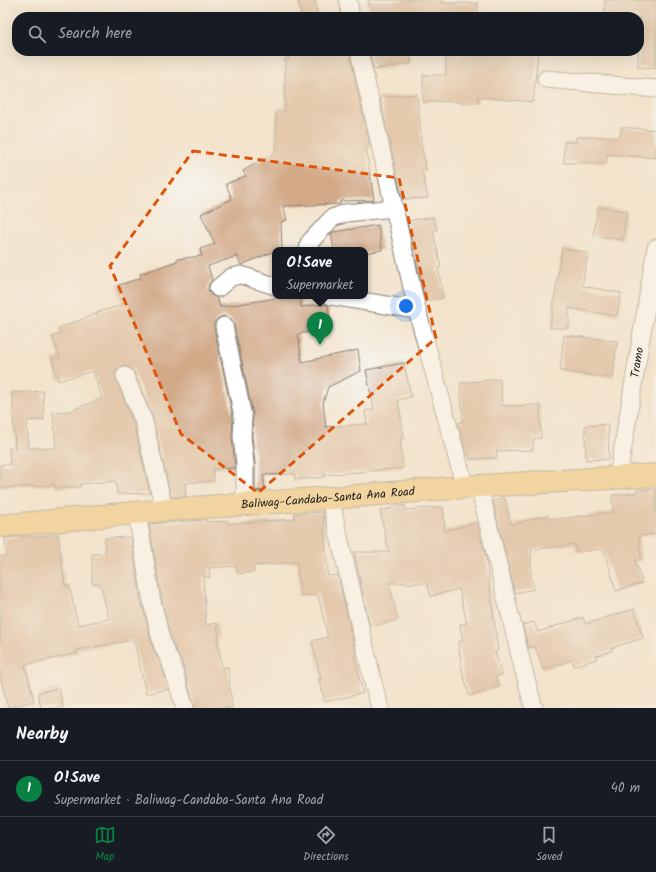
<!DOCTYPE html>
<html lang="en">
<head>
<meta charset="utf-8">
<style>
	body { margin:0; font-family:Kalam,sans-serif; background:#242831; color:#f1f3f6 }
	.you { position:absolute; left:406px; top:306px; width:14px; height:14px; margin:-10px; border:3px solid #fff; border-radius:50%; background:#1a73e8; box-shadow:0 0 0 6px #1a73e833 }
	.badge { display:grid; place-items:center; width:26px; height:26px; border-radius:50%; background:#0b8043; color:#fff; font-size:13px; font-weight:700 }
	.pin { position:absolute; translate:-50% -33px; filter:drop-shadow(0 1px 2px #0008) }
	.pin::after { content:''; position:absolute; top:21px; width:14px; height:12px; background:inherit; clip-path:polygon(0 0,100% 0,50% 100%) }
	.popup { position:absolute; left:272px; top:247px; width:96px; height:52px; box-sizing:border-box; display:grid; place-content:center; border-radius:8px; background:#171b24; filter:drop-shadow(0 1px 3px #0005); font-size:13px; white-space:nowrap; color:#9ea1a6 }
	.popup b { font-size:15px; color:#f1f3f6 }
	.popup::after { content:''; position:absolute; left:50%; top:100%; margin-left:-8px; border:8px solid transparent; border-top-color:#171b24 }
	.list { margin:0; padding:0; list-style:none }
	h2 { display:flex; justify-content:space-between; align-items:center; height:52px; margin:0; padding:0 16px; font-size:17px }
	h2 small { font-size:13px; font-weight:400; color:#9ea1a6 }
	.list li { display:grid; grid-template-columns:26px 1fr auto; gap:12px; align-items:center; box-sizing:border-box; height:56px; padding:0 16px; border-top:1px solid #363941 }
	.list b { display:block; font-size:15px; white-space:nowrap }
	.list p { margin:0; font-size:13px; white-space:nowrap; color:#9ea1a6 }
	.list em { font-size:13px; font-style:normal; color:#9ea1a6 }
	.icon { flex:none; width:22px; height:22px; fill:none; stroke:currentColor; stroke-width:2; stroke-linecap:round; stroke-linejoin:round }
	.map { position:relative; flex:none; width:656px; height:708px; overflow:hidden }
	.search { position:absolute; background:#171b24; box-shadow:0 4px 16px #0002; left:12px; right:12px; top:12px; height:44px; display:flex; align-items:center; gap:10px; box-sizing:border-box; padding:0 14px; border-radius:16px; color:#9ea1a6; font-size:15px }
	.sheet { height:108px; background:#171b24 }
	nav { display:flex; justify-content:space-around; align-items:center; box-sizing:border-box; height:56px; border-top:1px solid #363941; background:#171b24; font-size:11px; color:#9ea1a6 }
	nav a { display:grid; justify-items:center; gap:2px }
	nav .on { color:#0b8043 }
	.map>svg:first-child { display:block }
	.building { fill:#d2a886 }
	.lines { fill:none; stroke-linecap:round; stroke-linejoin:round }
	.minor-casing { stroke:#888074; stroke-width:19 }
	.major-casing { stroke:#888074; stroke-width:24 }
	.minor { stroke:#fff; stroke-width:17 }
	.major { stroke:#f2c26a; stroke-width:22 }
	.marked { fill:none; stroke:#de560d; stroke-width:3; stroke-dasharray:8 5; stroke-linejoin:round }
	.labels { text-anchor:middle; stroke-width:3; stroke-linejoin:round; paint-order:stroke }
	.street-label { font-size:12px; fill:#1c1c1c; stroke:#f6f6f2 }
</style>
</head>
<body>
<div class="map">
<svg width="656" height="708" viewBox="0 0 656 708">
	<rect width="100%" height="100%" fill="#f6f6f2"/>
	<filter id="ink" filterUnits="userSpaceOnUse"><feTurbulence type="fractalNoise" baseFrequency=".025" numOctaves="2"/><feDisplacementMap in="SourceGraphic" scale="8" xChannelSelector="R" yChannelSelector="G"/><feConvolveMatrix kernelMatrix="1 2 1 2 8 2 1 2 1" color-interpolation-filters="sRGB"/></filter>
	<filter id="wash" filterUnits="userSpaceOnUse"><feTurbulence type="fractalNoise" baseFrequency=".012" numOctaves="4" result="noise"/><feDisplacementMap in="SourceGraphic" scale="16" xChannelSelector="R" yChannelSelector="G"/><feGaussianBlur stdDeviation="0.9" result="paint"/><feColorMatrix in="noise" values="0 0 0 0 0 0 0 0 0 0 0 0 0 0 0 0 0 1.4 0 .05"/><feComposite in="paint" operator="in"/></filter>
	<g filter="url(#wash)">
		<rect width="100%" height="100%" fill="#f3e3cc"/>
		<g id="blocks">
			<g class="building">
				<polygon points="298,0 315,0 318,17 301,17"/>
				<polygon points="368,0 441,0 441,3 478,3 478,17 371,17"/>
				<polygon points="605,0 656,0 656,68 638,67 639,17 604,17"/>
				<polygon points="289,51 349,51 370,147 366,148 374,200 340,201 340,204 283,206 287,220 281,222 282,250 275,250 275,251 241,265 237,256 208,266 212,280 209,284 208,290 211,295 217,298 220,307 290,296 300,296 301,307 325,304 328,305 331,329 298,334 302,362 358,350 361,371 328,387 323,403 326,427 367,424 365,411 374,409 366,370 404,363 411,397 398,400 404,437 400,438 403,468 324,475 324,477 295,480 295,474 263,475 265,490 255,491 255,464 252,436 253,415 234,324 231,319 227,317 222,316 217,319 214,323 214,328 233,418 232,437 235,468 213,469 214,481 185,483 186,496 171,497 153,418 134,372 131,368 126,366 121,367 117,370 115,374 116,379 134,425 150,493 117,494 116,481 80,484 80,487 55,488 55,485 0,488 0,465 10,464 9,448 15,448 12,393 43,391 44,420 27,421 29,448 56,448 53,412 70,411 102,398 93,371 58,381 52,359 60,357 52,337 61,333 59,328 98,313 98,312 123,305 116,286 141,278 140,274 177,261 177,259 202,256 200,249 215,244 201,214 232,199 226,184 246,176 243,171 276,152 276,111 285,111 285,59 289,59"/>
				<polygon points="374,51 409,51 411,63 374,70 369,52"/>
				<polygon points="446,51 538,51 533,102 478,97 478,103 459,103 459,101 423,102 423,75 446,75"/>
				<polygon points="417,94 421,138 420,138 426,171 422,171 428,198 402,199 380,97"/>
				<polygon points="621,127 656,130 656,158 607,154 607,163 564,163 564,142 576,142 576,137 620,137"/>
				<polygon points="598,207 627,211 622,240 593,235"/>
				<polygon points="433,217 437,230 433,231 441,267 438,267 443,298 425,301 407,221"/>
				<polygon points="378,225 382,250 365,253 365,250 334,250 331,233 333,232"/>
				<polygon points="562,248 588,253 582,286 621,293 617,316 569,308 569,328 550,328"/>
				<polygon points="564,335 617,341 613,378 560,371"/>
				<polygon points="500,379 502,406 540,405 541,438 533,438 533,450 496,451 497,458 469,459 469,454 466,454 458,424 458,423 463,422 460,383"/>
				<polygon points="608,424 609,459 586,460 585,426"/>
				<polygon points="656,489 656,534 639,536 641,560 635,560 642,583 616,591 604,549 576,552 575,544 531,550 531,578 534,589 515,593 493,501 505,498 511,525 535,518 549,516 549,519 557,518 557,519 613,512 612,495 637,493 637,490"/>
				<polygon points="405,505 406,510 443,507 445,531 477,522 486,558 498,651 495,652 502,675 496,677 499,687 470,696 463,675 458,642 463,641 460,624 467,623 459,589 431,596 427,583 389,583 398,620 370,627 354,552 389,552 380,511"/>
				<polygon points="323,512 328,576 338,575 356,655 354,656 363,693 325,702 319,679 321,679 312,641 328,637 318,595 300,596 297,562 253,566 254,572 238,574 237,566 209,568 210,577 203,577 206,625 217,623 219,638 217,638 222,668 228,667 232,708 195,708 181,660 171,641 161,595 149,524 206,520 206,522 228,521 228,524 256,522 295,519 294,514"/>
				<polygon points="58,534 65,586 69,585 78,625 109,619 100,584 92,584 92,554 105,554 105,538 131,537 141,599 152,646 162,667 169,689 146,694 134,640 77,650 78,653 25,665 34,701 8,708 0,676 0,556 7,556 5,538 29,536 30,537"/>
				<polygon points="634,609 643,638 611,648 612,651 596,656 597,659 574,666 572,660 543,670 535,646 528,648 523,625 534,622 538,632 583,617 585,624"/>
				<polygon points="59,688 63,708 41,708 38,693"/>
			</g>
		</g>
	</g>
	<g filter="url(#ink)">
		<use href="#blocks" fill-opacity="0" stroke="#888074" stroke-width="1"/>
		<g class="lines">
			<defs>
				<g id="minor">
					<polyline points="348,0 351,17"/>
					<polyline points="359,51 417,310 465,487"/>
					<polyline points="546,79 656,89"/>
					<polyline points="308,250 309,243 332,218 346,213 394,208"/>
					<polyline points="218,288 231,277 241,275 275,286"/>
					<polyline points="331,296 417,310"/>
					<polyline points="224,326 243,417 242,436 245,464 245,504"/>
					<polyline points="125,376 144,422 164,510"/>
					<path id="s1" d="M618,477L656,248"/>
					<polyline points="479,486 523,668 534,708"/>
					<polyline points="330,498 375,690 380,708"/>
					<polyline points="137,513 151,597 162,644 171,663 185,708"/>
				</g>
				<g id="major">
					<path id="s2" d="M0,526L164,510L330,498L465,487L656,475"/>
				</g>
			</defs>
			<use href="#minor" class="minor-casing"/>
			<use href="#major" class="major-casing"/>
			<use href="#minor" class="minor"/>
			<use href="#major" class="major"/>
		</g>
	</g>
	<path d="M0 0H656V708H0ZM193,151L399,178L436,338L258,493L181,434L110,266Z" fill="#f3e3cc" fill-opacity=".55" fill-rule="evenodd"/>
	<path class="marked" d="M193,151L399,178L436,338L258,493L181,434L110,266Z"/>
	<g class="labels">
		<g class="street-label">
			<text dy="4" stroke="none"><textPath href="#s1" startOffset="116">Tramo</textPath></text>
			<text dy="4" stroke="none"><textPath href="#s2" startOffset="329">Baliwag-Candaba-Santa Ana Road</textPath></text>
		</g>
	</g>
</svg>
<div class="you"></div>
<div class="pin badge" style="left:320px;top:345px">1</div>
<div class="popup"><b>O!Save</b>Supermarket</div>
<div class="search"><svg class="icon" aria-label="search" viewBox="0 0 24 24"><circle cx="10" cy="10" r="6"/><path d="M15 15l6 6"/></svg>Search here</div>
</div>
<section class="sheet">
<h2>Nearby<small></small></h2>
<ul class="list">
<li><span class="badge">1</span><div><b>O!Save</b><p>Supermarket · Baliwag-Candaba-Santa Ana Road</p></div><em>40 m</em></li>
</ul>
</section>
<nav>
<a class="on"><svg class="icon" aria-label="map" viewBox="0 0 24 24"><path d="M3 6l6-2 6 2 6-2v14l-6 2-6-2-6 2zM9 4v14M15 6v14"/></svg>Map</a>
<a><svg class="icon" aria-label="directions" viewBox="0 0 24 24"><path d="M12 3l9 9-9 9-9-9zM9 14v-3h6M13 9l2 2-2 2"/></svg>Directions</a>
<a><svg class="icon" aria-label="saved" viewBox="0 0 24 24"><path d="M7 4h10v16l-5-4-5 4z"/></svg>Saved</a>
</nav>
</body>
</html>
